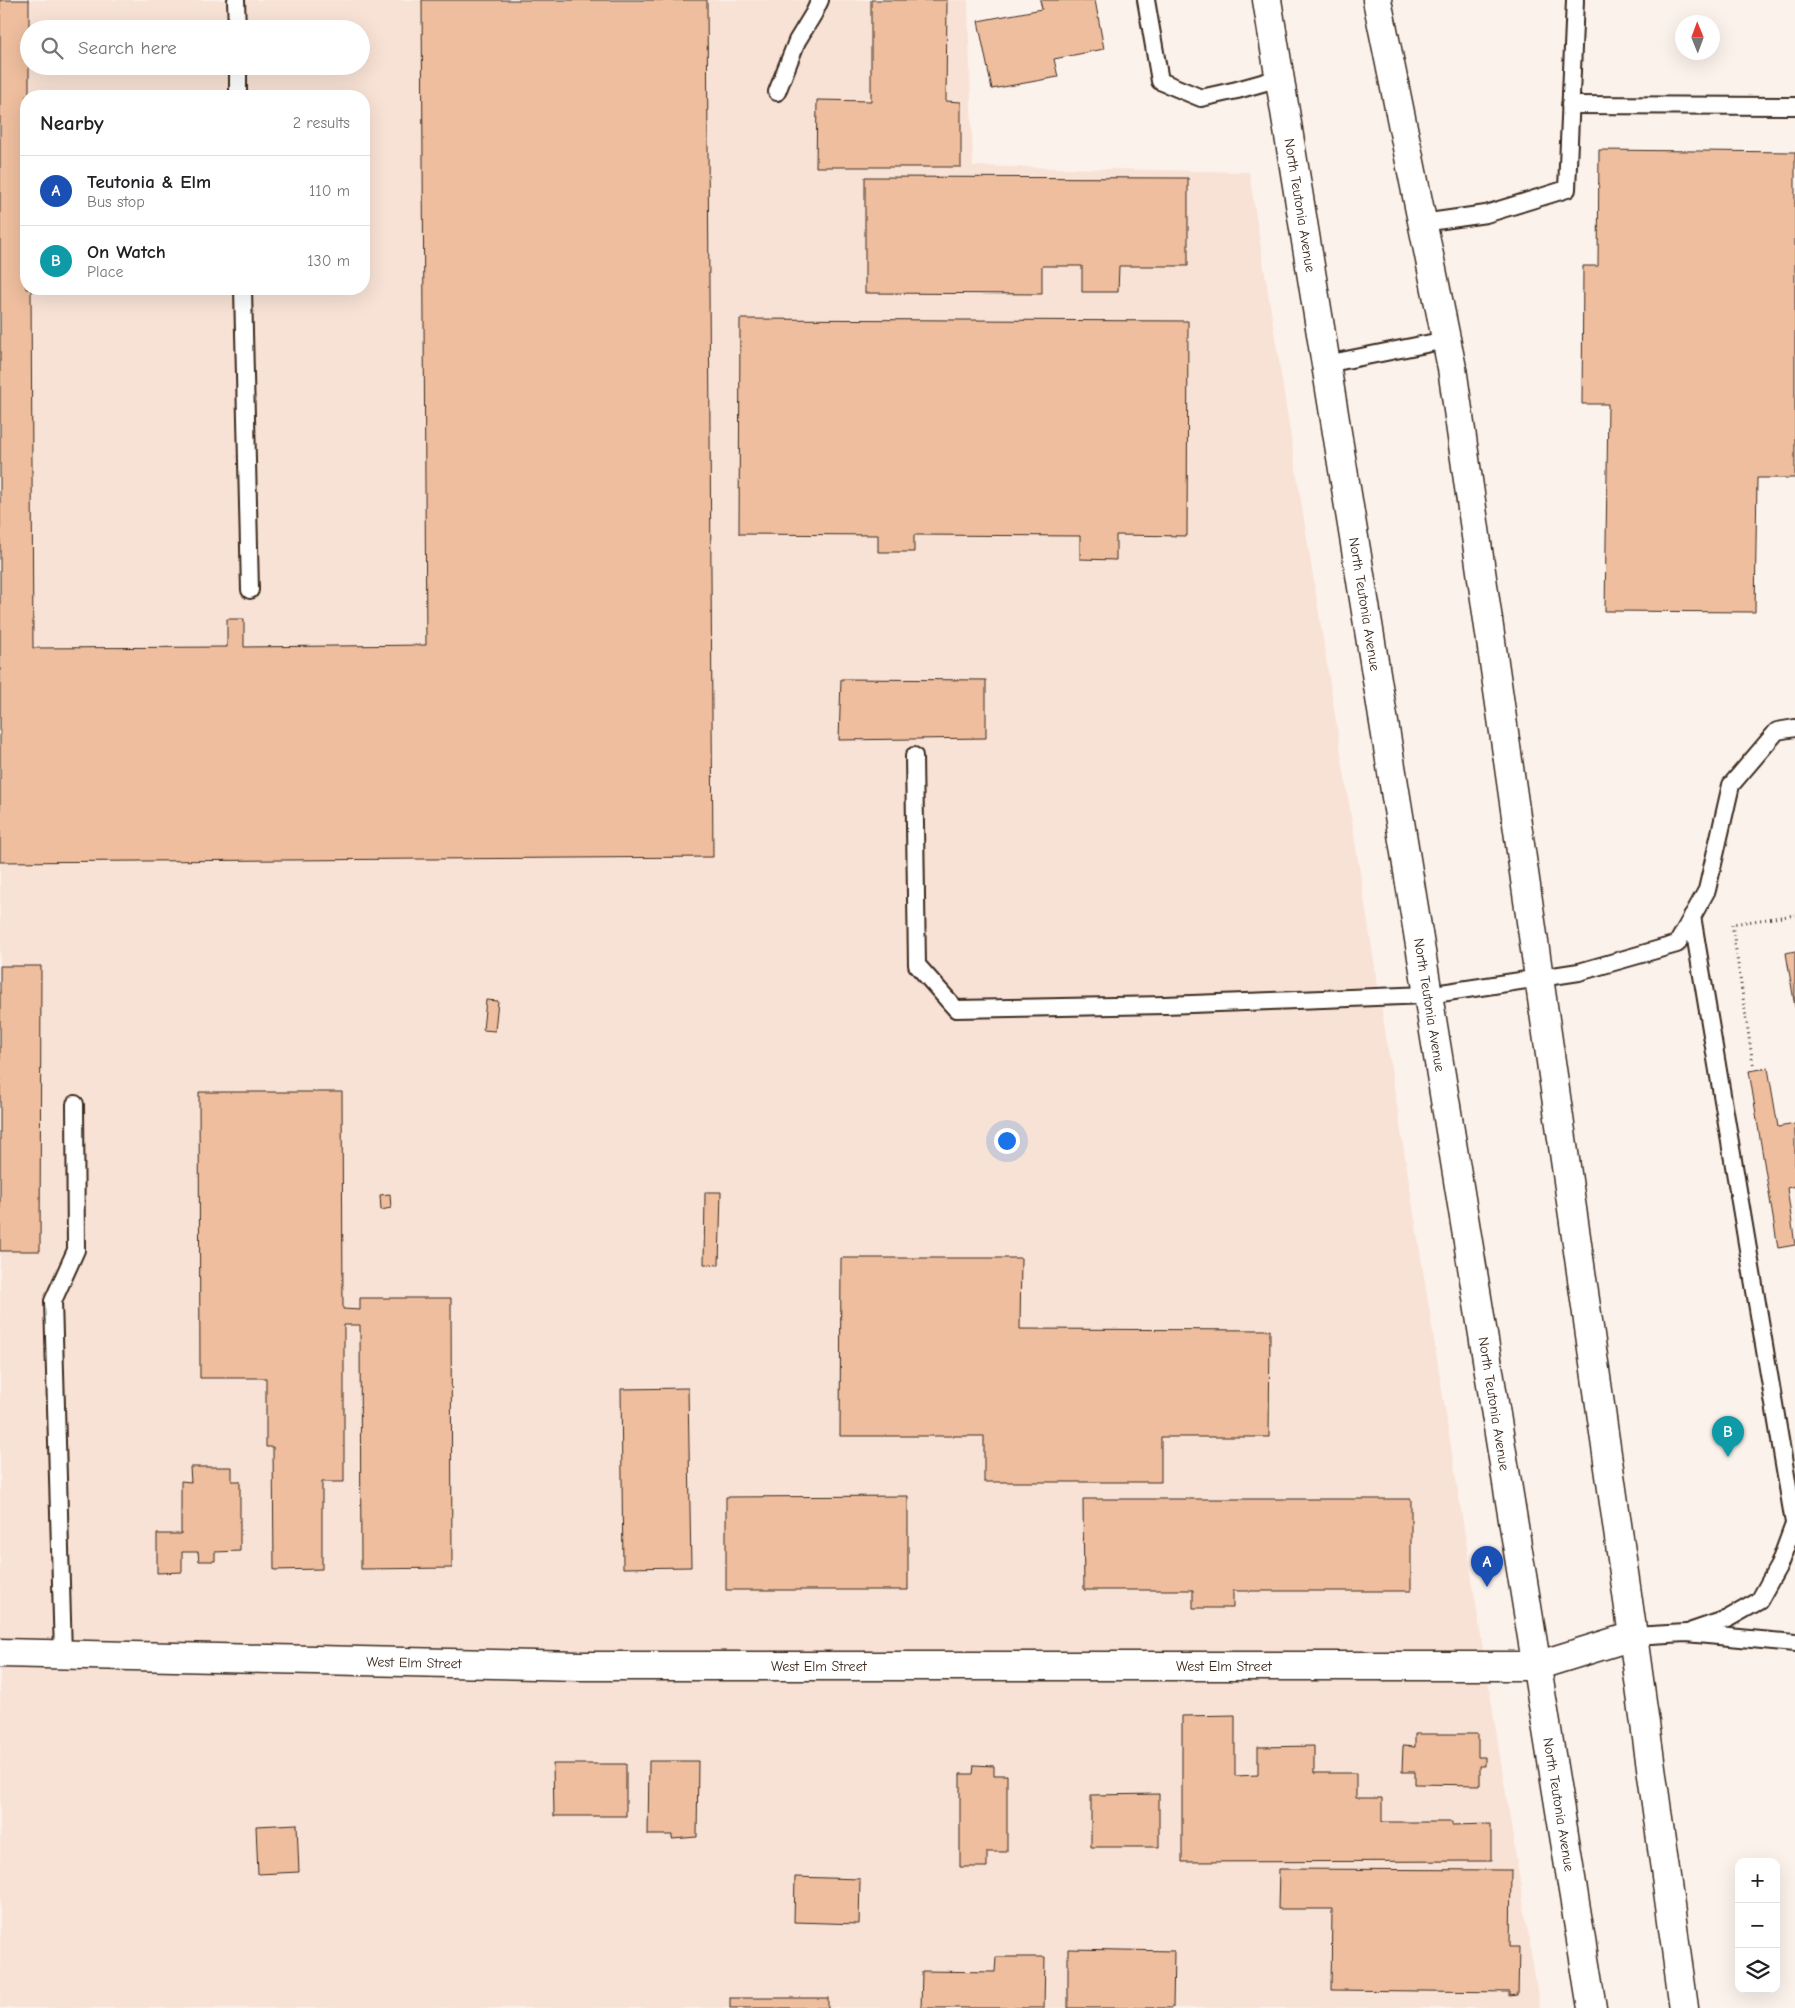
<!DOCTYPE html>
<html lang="en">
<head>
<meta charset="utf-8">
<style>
	body { margin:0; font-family:"Comic Neue",sans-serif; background:#f2f2f2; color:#202124 }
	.controls { position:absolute; right:15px; bottom:15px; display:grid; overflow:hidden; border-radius:10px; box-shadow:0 5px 20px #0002 }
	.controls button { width:45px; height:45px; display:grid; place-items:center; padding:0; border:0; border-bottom:1px solid #e0e0e0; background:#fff; color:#202124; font:25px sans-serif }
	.compass { position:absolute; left:1675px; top:15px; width:45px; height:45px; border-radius:50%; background:#fff; box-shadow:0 5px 20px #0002; rotate:359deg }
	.you { position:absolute; left:1006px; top:1140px; width:18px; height:18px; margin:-12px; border:4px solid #fff; border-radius:50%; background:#1a73e8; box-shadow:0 0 0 8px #1a73e833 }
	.badge { display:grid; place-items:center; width:32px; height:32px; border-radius:50%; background:#3b2a1e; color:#fff; font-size:16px; font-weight:700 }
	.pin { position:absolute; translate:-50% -41px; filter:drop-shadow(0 1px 2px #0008) }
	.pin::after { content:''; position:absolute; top:26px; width:18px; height:15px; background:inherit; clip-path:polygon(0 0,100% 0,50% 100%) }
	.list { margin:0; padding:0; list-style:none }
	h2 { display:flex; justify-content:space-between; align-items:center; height:65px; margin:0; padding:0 20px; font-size:21px }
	h2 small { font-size:16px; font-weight:400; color:#757577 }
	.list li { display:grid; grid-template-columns:32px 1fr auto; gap:15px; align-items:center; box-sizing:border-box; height:70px; padding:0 20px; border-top:1px solid #e0e0e0 }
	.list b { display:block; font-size:19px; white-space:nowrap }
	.list p { margin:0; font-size:16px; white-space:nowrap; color:#757577 }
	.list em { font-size:16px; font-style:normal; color:#757577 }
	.icon { flex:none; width:28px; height:28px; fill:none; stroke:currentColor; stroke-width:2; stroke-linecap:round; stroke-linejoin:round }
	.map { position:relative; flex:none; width:1795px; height:2008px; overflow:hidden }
	.search { position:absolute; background:#fff; box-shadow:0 5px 20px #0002; left:20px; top:20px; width:350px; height:55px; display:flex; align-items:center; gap:12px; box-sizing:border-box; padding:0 18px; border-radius:28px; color:#757577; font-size:19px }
	.panel { position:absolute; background:#fff; box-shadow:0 5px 20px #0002; left:20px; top:90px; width:350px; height:205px; border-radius:20px }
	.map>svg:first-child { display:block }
	.built { fill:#f8e2d5; fill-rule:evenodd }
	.building { fill:#eebe9e; stroke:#3b2a1e }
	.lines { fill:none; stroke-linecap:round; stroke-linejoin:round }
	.lane-casing { stroke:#3b2a1e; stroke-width:20 }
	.street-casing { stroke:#3b2a1e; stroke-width:31 }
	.secondary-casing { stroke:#3b2a1e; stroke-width:31 }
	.path { stroke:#3b2a1e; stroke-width:3; stroke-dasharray:1 4; stroke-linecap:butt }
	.lane { stroke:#fff; stroke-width:16 }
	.street { stroke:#fff; stroke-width:28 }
	.secondary { stroke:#fff; stroke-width:28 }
	.labels { text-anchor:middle; stroke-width:4; stroke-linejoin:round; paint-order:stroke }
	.street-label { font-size:14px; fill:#3b2a1e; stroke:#fff }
</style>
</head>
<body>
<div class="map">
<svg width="1795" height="2008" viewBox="0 0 1795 2008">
	<rect width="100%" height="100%" fill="#fcf2ec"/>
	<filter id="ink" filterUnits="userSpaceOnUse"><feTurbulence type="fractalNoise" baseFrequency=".02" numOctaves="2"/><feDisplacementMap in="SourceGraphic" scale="10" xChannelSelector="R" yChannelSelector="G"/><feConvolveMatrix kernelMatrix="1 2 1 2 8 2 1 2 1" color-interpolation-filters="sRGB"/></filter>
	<g filter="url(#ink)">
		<path class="built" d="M0,0H968L973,166L1249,172L1540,2008H0ZM29,29H361V66H29ZM26,96H364V289H26Z"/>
		<g class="building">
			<polygon points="0,0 29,0 29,96 26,96 26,289 31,289 33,648 227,647 227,619 244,619 244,647 426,645 422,0 707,0 713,857 0,862"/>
			<polygon points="871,0 947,0 946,101 961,102 961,167 816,167 817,100 871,101"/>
			<polygon points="1040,0 1095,0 1104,49 1054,59 1058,77 992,89 978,21 1042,9"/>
			<polygon points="1599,150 1795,152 1795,478 1757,478 1755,612 1605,611 1608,404 1582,404 1583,266 1598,266"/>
			<polygon points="865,177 1188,178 1188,266 1119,266 1118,292 1082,292 1082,266 1042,266 1042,294 865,293"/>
			<polygon points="740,319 1188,321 1187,536 1116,535 1116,560 1080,559 1080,536 914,535 914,552 878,552 878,535 739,534"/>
			<polygon points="841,679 986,680 986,738 839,740"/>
			<polygon points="1795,951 1795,1007 1786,953"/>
			<polygon points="0,966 41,966 40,1251 0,1251"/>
			<polygon points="486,1000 498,1001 495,1031 483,1030"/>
			<polygon points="1768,1068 1778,1127 1795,1124 1795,1186 1787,1188 1795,1245 1778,1248 1749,1071"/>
			<polygon points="199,1092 342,1092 343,1309 360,1310 360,1298 451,1298 452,1568 361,1569 360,1325 344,1325 344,1482 322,1482 322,1569 274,1570 273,1447 266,1447 266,1378 200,1378"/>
			<polygon points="705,1192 721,1192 719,1265 704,1264"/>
			<polygon points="390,1194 391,1208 381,1210 380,1195"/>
			<polygon points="841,1258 1021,1258 1020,1329 1270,1330 1269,1437 1161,1437 1161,1482 984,1482 984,1436 840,1436"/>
			<polygon points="688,1388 691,1567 623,1568 621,1389"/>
			<polygon points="190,1467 232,1467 232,1481 240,1481 240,1551 215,1552 215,1561 199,1561 198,1552 182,1552 182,1572 157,1573 157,1534 181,1534 181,1481 191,1482"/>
			<polygon points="908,1496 908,1590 726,1590 726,1497"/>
			<polygon points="1083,1499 1411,1499 1411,1591 1233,1591 1233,1608 1193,1608 1193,1590 1084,1590"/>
			<polygon points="1235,1715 1235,1776 1258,1775 1258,1747 1314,1746 1314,1773 1356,1773 1356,1798 1382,1798 1382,1822 1452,1822 1452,1825 1491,1824 1491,1861 1182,1862 1182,1716"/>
			<polygon points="1415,1734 1478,1734 1478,1757 1485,1757 1485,1766 1480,1766 1480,1785 1415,1784 1415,1772 1402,1772 1403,1746 1415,1747"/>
			<polygon points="649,1761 698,1761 697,1837 672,1839 672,1835 648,1835"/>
			<polygon points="553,1764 626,1764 626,1816 554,1816"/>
			<polygon points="974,1765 994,1766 994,1775 1007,1775 1007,1852 987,1852 987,1867 960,1867 960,1774 973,1774"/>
			<polygon points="1159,1794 1159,1847 1091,1847 1091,1795"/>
			<polygon points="297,1824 299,1872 258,1874 256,1826"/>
			<polygon points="1279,1869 1511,1870 1510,1947 1519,1947 1518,1995 1510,1996 1510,1992 1331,1990 1332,1909 1278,1909"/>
			<polygon points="795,1877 860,1879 859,1924 794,1922"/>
			<polygon points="1068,1949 1174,1951 1173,2008 1068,2008"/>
			<polygon points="996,1957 1045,1957 1044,2008 921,2008 922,1971 995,1972"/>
			<rect x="730" y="1998" width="98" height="10"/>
		</g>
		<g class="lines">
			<defs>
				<g id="lane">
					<polyline points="236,0 237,29"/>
					<polyline points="1146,0 1160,81 1201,98 1237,90 1280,78"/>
					<polyline points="238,66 238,96"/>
					<polyline points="777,92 797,41 814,13 820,0"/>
					<polyline points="1570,105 1795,106"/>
					<polyline points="1422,223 1486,214 1567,189 1575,0"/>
					<polyline points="243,289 250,590"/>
					<polyline points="1326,364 1446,340"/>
					<polyline points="914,756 917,965 956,1009 1165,1005 1428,995 1579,972 1677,944 1707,890 1731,785 1777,731 1795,728"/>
					<polyline points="1692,916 1795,1529"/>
					<polyline points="1692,1631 1727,1619 1759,1601 1779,1565 1793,1527"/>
					<polyline points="1633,1636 1686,1633 1795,1643"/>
					<polyline points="63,1654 53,1301 76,1250 75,1104"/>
				</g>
				<g id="street">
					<path id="s1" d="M0,1653L579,1666H1536L1633,1636"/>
				</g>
				<g id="secondary">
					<path id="s2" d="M1267,0L1592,2008"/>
					<polyline points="1377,0 1452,368 1633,1636 1684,2008"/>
				</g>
			</defs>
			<use href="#lane" class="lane-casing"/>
			<use href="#street" class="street-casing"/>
			<use href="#secondary" class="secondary-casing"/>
			<polyline class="path" points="1753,1064 1732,924 1795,915"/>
			<use href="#lane" class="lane"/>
			<use href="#street" class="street"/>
			<use href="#secondary" class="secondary"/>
		</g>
	</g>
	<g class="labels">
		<g class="street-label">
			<text dy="5" stroke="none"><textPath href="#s2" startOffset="208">North Teutonia Avenue</textPath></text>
			<text dy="5" stroke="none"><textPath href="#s2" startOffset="612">North Teutonia Avenue</textPath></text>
			<text dy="5" stroke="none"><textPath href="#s2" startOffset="1018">North Teutonia Avenue</textPath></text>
			<text dy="5" stroke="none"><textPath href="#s2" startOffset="1422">North Teutonia Avenue</textPath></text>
			<text dy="5" stroke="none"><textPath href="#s1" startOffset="414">West Elm Street</textPath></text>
			<text dy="5" stroke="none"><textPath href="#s1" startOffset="819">West Elm Street</textPath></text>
			<text dy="5" stroke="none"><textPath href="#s1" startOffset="1224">West Elm Street</textPath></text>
			<text dy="5" stroke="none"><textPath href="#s2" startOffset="1828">North Teutonia Avenue</textPath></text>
		</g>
	</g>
</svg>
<div class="controls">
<button>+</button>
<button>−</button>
<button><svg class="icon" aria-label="layers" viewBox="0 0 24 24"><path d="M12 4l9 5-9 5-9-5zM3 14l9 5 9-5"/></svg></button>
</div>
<svg class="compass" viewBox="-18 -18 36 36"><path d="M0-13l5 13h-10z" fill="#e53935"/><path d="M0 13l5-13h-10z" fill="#757577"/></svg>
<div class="you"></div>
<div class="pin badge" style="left:1487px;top:1587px;background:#1a4fb4">A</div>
<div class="pin badge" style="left:1728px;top:1457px;background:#0f9aa8">B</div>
<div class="search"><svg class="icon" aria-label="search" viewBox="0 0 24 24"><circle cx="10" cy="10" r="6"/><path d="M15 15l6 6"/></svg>Search here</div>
<section class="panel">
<h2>Nearby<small>2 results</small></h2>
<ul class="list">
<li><span class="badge" style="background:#1a4fb4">A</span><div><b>Teutonia &amp; Elm</b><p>Bus stop</p></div><em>110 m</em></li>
<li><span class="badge" style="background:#0f9aa8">B</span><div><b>On Watch</b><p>Place</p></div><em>130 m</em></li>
</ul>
</section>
</div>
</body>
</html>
